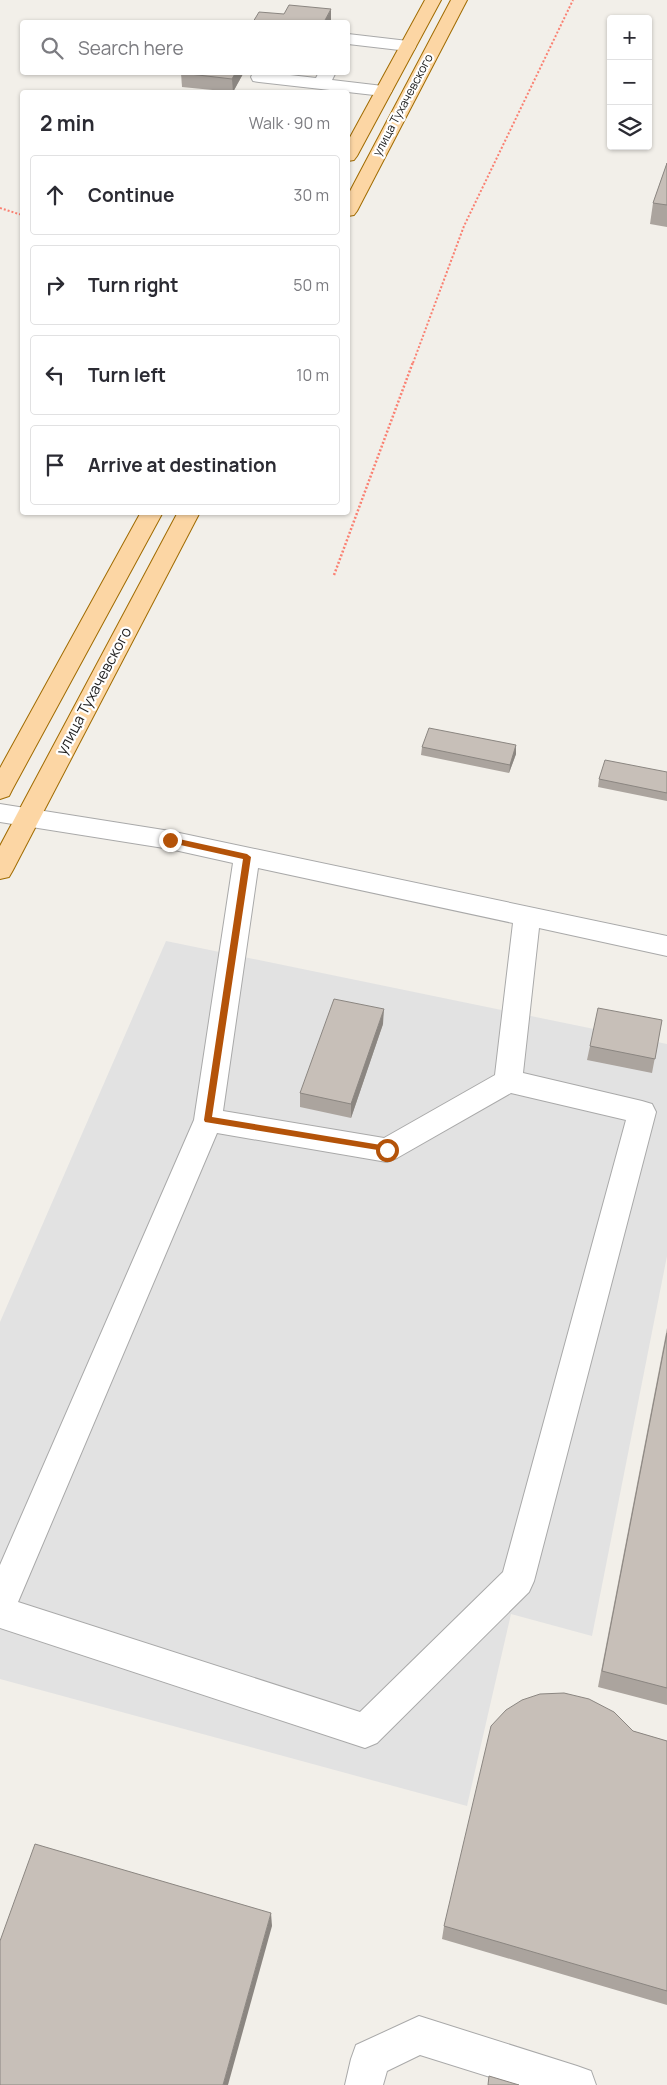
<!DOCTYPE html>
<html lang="en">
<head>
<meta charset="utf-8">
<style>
	body { margin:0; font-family:Manrope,sans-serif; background:#f7f7f7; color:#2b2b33 }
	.controls { position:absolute; right:15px; top:15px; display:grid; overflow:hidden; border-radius:5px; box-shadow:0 1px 4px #0004 }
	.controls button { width:45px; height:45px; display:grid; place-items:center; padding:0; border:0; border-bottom:1px solid #e1e1e2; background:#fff; color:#2b2b33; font:25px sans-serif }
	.stop { position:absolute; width:15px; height:15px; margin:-11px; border:4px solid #b45309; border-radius:50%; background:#fff }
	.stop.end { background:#b45309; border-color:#fff; box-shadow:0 1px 5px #0008 }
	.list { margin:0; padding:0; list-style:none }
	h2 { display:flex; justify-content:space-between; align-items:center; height:65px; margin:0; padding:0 20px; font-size:21px }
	h2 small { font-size:16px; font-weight:400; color:#7c7c81 }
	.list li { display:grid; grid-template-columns:32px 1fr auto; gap:15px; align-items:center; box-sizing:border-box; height:80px; margin:0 10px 10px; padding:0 10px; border:1px solid #e1e1e2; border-radius:5px }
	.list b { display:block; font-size:19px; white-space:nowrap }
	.list em { font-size:16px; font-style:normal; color:#7c7c81 }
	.icon { flex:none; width:28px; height:28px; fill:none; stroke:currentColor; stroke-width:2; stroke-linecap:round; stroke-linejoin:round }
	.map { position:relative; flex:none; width:667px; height:2085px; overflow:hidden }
	.search { position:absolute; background:#fff; box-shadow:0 1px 4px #0004; left:20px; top:20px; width:330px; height:55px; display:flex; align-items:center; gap:12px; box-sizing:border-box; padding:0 18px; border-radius:5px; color:#7c7c81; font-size:19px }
	.panel { position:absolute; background:#fff; box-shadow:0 1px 4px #0004; left:20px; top:90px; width:330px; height:425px; border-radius:5px }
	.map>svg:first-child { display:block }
	.parking { fill:#e2e2e2 }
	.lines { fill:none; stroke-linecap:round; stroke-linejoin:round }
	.lane-casing { stroke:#a9a9a9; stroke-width:2 }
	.primary-casing { stroke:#a06b00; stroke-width:2 }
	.path-far1 { stroke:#fa8072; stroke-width:2; stroke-dasharray:2 2; stroke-linecap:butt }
	.path { stroke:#fa8072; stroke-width:2.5; stroke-dasharray:2 2; stroke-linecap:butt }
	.lane { fill:#fff; fill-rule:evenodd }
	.primary { fill:#fcd6a4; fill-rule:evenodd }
	.wall { fill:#aba49e }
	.shaded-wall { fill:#8b8681 }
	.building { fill:#c7bfb8; stroke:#8b8681 }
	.route { fill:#b45309 }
	.labels { text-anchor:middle; stroke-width:4.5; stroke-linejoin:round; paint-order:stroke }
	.far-street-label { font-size:12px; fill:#222; stroke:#fff }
	.street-label { font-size:15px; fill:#222; stroke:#fff }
</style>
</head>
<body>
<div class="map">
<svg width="667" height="2085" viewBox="0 0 667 2085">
	<rect width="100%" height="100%" fill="#f2efe9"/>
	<polygon class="parking" points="166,941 667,1044 667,1256 592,1636 511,1614 467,1806 0,1679 0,1322"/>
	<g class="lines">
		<defs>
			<g id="lane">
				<polygon points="348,34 408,41 414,42 416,46 414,50 408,51 348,44"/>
				<polygon points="264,72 316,78 319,72 336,72 332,80 383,86 389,87 392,91 389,95 383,96 259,82 253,81 251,77 253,73"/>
				<path d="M0,804L170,831L667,936V956L539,928L523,1073L642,1101L652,1104L656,1112L534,1581L529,1592L377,1743L365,1748L0,1628V1565L194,1120L233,863L170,849L0,822ZM258,868L513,923L495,1075L384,1138L223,1111ZM511,1093L626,1120L503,1572L360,1712L18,1602L217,1133L387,1162L397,1158Z"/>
				<polygon points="419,2016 577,2066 591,2071 596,2085 516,2085 420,2055 387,2071 383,2085 345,2085 351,2059 356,2045"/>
			</g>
			<g id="primary">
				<polygon points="425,0 441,0 357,156 354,160 348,161 348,141"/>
				<polygon points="451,0 467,0 357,211 354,215 348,216 348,195"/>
				<polygon points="141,512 163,512 12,790 9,796 0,799 0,768"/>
				<polygon points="178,512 200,512 13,870 9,877 0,879 0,846"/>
			</g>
		</defs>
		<use href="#lane" class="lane-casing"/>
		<use href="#primary" class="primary-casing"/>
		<g class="path-far1">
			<polyline points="0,208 22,215"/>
			<polyline points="413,363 464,226 573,0"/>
		</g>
		<polyline class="path" points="334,575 413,362"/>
		<use href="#lane" class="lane"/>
		<use href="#primary" class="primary"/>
	</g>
	<g class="wall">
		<polygon points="244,72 233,92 182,87 181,73"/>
		<polygon points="667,163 667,227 650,224 653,203"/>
		<polygon points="516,745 516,754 509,773 421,755 422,747"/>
		<polygon points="667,772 667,801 598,787 599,779"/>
		<polygon points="662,1020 652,1073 587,1060 590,1046"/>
		<polygon points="383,1024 351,1118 300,1107 300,1093"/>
		<polygon points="667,1328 667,1705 598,1687"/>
		<polygon points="633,1731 667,1741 667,2005 442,1939 444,1926"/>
	</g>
	<g class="shaded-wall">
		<polygon points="331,9 331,22 324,22"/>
		<polygon points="236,72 244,72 233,92 232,79"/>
		<polygon points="516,745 516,754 509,773 510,765"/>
		<polygon points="384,1009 383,1024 351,1118 351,1104"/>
		<polygon points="271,1913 272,1926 228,2085 223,2085"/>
	</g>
	<g class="building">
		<polygon points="289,5 331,9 324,22 253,22 259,12 284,14"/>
		<polygon points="182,72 236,72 232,79 181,73"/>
		<polygon points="667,163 667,205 653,203"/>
		<polygon points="429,728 516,745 510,765 422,747"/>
		<polygon points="605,760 667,772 667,793 599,779"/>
		<polygon points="334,999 384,1009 351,1104 300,1093"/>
		<polygon points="598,1008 662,1020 655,1059 590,1046"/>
		<polygon points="667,1333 667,1688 602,1671"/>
		<polygon points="564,1693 589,1699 614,1712 633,1731 667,1741 667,1991 444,1926 491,1726 506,1710 522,1700 540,1694"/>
		<polygon points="35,1844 271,1913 223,2085 0,2085 0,1941"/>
		<polygon points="489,2076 519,2085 488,2085"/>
	</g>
	<polygon class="route" points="170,837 247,854 251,857 212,1117 387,1146 390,1147 390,1152 205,1122 204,1120 243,859 167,842 167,838"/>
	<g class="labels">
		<g class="far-street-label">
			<text transform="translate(403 105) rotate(-62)" y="4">улица Тухачевского</text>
		</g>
		<g class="street-label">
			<text transform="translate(94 691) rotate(-62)" y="5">улица Тухачевского</text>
		</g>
	</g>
</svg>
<div class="controls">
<button>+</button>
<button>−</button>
<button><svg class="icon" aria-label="layers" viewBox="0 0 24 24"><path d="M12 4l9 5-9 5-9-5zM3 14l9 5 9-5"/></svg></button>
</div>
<div class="stop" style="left:387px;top:1150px"></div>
<div class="stop end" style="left:170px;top:840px"></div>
<div class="search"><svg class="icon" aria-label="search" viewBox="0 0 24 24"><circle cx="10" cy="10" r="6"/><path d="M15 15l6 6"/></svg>Search here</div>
<section class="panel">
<h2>2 min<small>Walk · 90 m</small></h2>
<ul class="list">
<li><svg class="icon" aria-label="ahead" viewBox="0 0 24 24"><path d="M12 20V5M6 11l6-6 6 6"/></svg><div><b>Continue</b></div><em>30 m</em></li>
<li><svg class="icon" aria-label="right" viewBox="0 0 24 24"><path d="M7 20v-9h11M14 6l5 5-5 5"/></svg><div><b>Turn right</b></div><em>50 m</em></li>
<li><svg class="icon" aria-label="left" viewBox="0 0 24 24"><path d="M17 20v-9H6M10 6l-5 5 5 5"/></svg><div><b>Turn left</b></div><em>10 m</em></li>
<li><svg class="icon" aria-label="arrive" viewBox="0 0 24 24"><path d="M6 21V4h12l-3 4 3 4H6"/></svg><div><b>Arrive at destination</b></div></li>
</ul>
</section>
</div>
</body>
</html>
